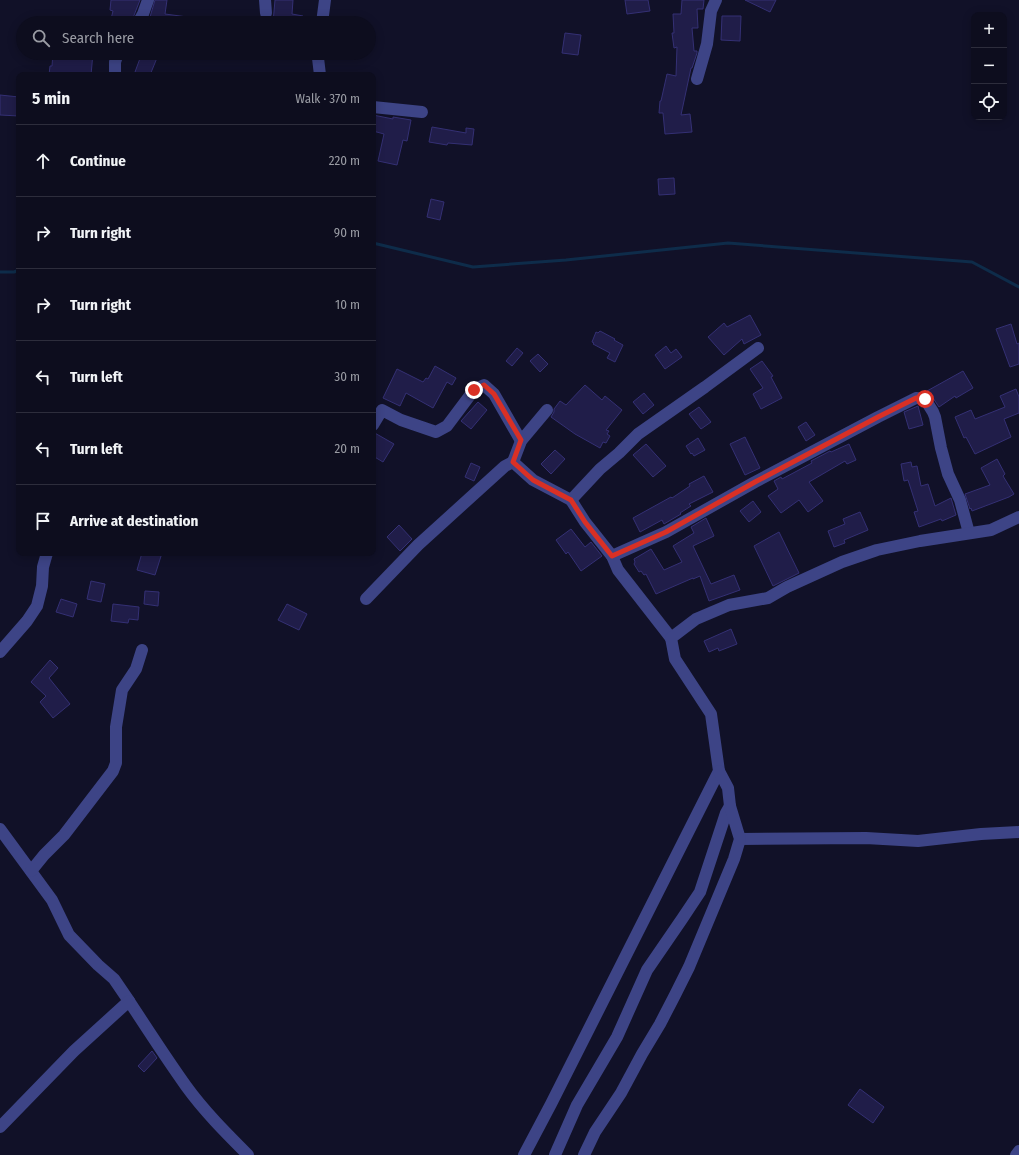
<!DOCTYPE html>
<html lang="en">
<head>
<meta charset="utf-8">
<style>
	body { margin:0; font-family:"Fira Sans Condensed",sans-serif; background:#1b1b2b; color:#f1f3f6 }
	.controls { position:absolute; right:12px; top:12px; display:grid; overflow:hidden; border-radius:8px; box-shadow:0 2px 10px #0003 }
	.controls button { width:36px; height:36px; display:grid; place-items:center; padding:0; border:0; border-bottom:1px solid #2d2d3c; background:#0d0d1e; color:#f1f3f6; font:20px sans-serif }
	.stop { position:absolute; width:12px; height:12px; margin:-9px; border:3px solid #d93025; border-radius:50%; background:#fff }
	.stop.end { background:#d93025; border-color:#fff; box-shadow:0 1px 4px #0008 }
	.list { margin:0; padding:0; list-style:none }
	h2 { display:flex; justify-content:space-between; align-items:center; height:52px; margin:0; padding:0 16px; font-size:17px }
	h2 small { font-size:13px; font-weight:400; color:#9a9ca4 }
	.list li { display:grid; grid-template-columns:26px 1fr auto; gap:12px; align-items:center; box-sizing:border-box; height:72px; padding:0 16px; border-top:1px solid #2d2d3c }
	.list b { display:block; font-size:15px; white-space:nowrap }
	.list em { font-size:13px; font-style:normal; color:#9a9ca4 }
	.icon { flex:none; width:22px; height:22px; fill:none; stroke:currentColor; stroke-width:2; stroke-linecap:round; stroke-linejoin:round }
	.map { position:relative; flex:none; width:1019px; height:1155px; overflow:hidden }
	.search { position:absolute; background:#0d0d1e; box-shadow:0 2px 10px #0003; left:16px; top:16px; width:360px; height:44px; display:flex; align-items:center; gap:10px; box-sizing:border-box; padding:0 14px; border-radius:22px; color:#9a9ca4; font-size:15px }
	.panel { position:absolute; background:#0d0d1e; box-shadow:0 2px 10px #0003; left:16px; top:72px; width:360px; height:484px; border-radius:8px }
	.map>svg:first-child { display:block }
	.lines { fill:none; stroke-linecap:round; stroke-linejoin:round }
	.stream { stroke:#0e2c4a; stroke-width:3 }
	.building { fill:#201d49; stroke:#343074 }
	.minor { stroke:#3d4486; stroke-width:12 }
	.route { stroke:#d93025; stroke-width:5 }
</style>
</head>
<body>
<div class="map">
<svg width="1019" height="1155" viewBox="0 0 1019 1155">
	<rect width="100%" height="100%" fill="#111128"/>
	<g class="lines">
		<g class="stream">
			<polyline points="373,243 473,267 566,260 728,243 972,262 1019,287"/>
			<polyline points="0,272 14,272 19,270"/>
		</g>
	</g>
	<g class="building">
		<polygon points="111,0 140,0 131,23 110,23 113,11 110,10"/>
		<polygon points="155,0 167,0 165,14 195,18 195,23 147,23 150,17"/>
		<polygon points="275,0 293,0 292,14 303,16 301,23 273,23"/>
		<polygon points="625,0 648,0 650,11 627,14"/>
		<polygon points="682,0 704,0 703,9 697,9 698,28 692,28 694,51 697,51 697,53 692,68 691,68 681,115 690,114 692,132 665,134 663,113 659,113 660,101 661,101 667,74 676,76 677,47 674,48 672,33 674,33 673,14 681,14"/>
		<polygon points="745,0 776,0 770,12"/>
		<polygon points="722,16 741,16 740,41 721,40"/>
		<polygon points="565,33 581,35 578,55 562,53"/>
		<polygon points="53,53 93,53 91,75 49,75 50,66 52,66"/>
		<polygon points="142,53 159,53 150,75 144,75 135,72"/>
		<polygon points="0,95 19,97 19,116 0,115"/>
		<polygon points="373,115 393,119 393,117 411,120 407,141 403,140 397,165 378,161 384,134 373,131"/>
		<polygon points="432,127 466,133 466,128 474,129 472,145 448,143 447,145 429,142"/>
		<polygon points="674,178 675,194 659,195 658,179"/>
		<polygon points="431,199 444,202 440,220 427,217"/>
		<polygon points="750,315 761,335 744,344 742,339 724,355 708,337 724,323 727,327"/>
		<polygon points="1011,324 1017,344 1019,343 1019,364 1010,367 996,329"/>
		<polygon points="600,331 615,339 614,340 623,345 615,362 607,358 610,353 593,344 594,343 592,342 596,332 598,333"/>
		<polygon points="666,346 671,353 676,349 682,357 665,369 655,355"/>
		<polygon points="517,348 523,353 512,366 506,361"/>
		<polygon points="538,354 548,364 540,372 530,361"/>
		<polygon points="762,361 773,376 771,377 782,398 761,409 753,394 763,388 750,369"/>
		<polygon points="435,366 456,378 452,385 447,382 433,408 406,393 400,406 383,398 397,369 423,382 426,378 428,379"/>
		<polygon points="963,371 973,388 956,398 955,396 939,407 931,395 927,391"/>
		<polygon points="585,385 602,400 605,396 622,410 606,430 609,431 607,434 610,436 606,443 603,442 600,448 575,434 551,417 554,412 554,409 560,401 566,405"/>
		<polygon points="1016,389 1019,397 1019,413 1004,419 1011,437 975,454 966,437 964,438 955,417 971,410 975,419 1005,407 1000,396"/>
		<polygon points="644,393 654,405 643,414 633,402"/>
		<polygon points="478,402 487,410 471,429 461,421"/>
		<polygon points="918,406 923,425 909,429 904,412"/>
		<polygon points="699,407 711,422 701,429 689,414"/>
		<polygon points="806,422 815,435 806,441 798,427"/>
		<polygon points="373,432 394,444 383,462 373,456"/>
		<polygon points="745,437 760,468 745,475 730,444"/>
		<polygon points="698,438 705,450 694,456 692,453 691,454 686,446"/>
		<polygon points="646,444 666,466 653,477 633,455"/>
		<polygon points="849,444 856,460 847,464 845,461 809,482 823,501 808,512 799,500 781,513 768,496 778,489 774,481 781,477 782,479 812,463 811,461 830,451 831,452"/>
		<polygon points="555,450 565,459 551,474 541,464"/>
		<polygon points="997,459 1005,474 1003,476 1014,494 1009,497 972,511 971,508 970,509 965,494 990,485 981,468"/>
		<polygon points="911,462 912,467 917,466 921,486 928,484 935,506 951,498 956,515 942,521 941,519 919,527 914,512 918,511 908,480 904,481 901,464"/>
		<polygon points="471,463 480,467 474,481 465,477"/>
		<polygon points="704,476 713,492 689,504 691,506 680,513 681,514 664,524 662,520 640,532 633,518 671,497 672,498 690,486 689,484"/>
		<polygon points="753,501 761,512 749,522 740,511"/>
		<polygon points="860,512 868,530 844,540 845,543 834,547 828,531 845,524 843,519"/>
		<polygon points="706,518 714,536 693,546 711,584 734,575 740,590 709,601 700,576 693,579 693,578 656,594 646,574 644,575 641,571 639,572 634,564 635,562 634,559 651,549 664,570 682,562 673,546 694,533 691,527"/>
		<polygon points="399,525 412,539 400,551 387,537"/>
		<polygon points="571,529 585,547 591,542 602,556 581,571 568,552 566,554 556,540"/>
		<polygon points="779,532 799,573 773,586 754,546"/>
		<polygon points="142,553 162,553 155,575 137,570"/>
		<polygon points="91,581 105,584 101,602 87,599"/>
		<polygon points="145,591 159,592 158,606 144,604"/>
		<polygon points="61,599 77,604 73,617 56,612"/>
		<polygon points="113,604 139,607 138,620 129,619 128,623 111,621"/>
		<polygon points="287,604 307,614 299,630 278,620"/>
		<polygon points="731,629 737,644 719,651 718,648 709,652 704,641"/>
		<polygon points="50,660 58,668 49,678 70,704 53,718 40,702 46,696 31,682"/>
		<polygon points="152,1051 157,1058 144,1072 138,1066"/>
		<polygon points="860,1089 884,1107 873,1123 848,1105"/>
	</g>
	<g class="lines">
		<g class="minor">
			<polyline points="265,0 266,13"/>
			<polyline points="138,23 143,14 148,0"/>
			<polyline points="322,23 325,0"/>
			<polyline points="318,53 318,58 320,75"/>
			<polyline points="115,75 115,62 118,53"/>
			<polyline points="697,79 707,44 711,11 716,0"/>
			<polyline points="373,107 422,112"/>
			<polyline points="547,410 521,441 513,462 533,480 571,500 585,522 612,556"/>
			<polyline points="373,425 382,410 401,420 436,432 447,426 474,390 484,385 494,394 521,441"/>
			<polyline points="571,500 600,469 619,453 638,434 705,387 758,348"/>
			<polyline points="366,599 418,545 505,466 513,462"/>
			<polyline points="671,638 618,570 612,556 666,532 755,482 878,417 916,398 925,399 933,412 935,417 941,448 948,474 960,500 969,533"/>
			<polyline points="0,652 27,621 37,606 42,586 43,567 47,553"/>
			<polyline points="0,829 52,900 69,935 98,965 114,979 129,1001"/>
			<polyline points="740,839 866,838 918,841 981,834 1019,832"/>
			<polyline points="31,871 44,855 64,835 113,771 116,763 116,727 122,690 136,669 142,650"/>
			<path d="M0,1127L74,1051L129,1001C148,1030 166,1058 186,1086C204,1111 226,1133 248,1155"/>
			<polyline points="524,1155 551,1104 719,771 711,714 675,659 671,638 696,619 729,605 768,598 787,587 842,562 877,550 920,541 991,530 1019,517"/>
			<polyline points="555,1155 577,1105 617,1037 647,970 682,919 700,892 726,813 730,806"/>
			<polyline points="584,1155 595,1132 621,1093 642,1054 660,1024 675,995 689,967 734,859 740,839 730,806 728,788 719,771"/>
			<polyline points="1016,1155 1019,1151"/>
		</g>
	</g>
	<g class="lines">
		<polyline class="route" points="474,390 484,385 494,394 521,440 513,462 533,480 571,500 585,522 612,556 666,532 755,482 878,417 916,398 925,399"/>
	</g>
</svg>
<div class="controls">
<button>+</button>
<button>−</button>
<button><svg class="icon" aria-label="locate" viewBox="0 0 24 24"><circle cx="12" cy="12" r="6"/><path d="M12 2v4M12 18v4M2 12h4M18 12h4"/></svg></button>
</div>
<div class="stop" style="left:925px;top:399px"></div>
<div class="stop end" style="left:474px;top:390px"></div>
<div class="search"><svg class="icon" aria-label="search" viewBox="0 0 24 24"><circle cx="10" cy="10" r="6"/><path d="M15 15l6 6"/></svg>Search here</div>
<section class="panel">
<h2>5 min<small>Walk · 370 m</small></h2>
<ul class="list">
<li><svg class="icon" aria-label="ahead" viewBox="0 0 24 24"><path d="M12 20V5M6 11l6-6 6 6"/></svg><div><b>Continue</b></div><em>220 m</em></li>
<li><svg class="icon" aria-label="right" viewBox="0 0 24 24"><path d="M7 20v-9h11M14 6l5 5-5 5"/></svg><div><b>Turn right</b></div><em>90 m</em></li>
<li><svg class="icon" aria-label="right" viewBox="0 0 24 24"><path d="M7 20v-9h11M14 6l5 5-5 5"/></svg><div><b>Turn right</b></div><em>10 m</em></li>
<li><svg class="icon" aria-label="left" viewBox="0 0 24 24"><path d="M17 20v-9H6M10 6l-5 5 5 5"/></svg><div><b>Turn left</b></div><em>30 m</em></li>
<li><svg class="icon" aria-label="left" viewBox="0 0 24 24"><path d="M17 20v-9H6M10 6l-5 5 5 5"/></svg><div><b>Turn left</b></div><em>20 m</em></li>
<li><svg class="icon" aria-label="arrive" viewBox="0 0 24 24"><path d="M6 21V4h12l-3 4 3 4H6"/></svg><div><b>Arrive at destination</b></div></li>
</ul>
</section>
</div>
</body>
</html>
